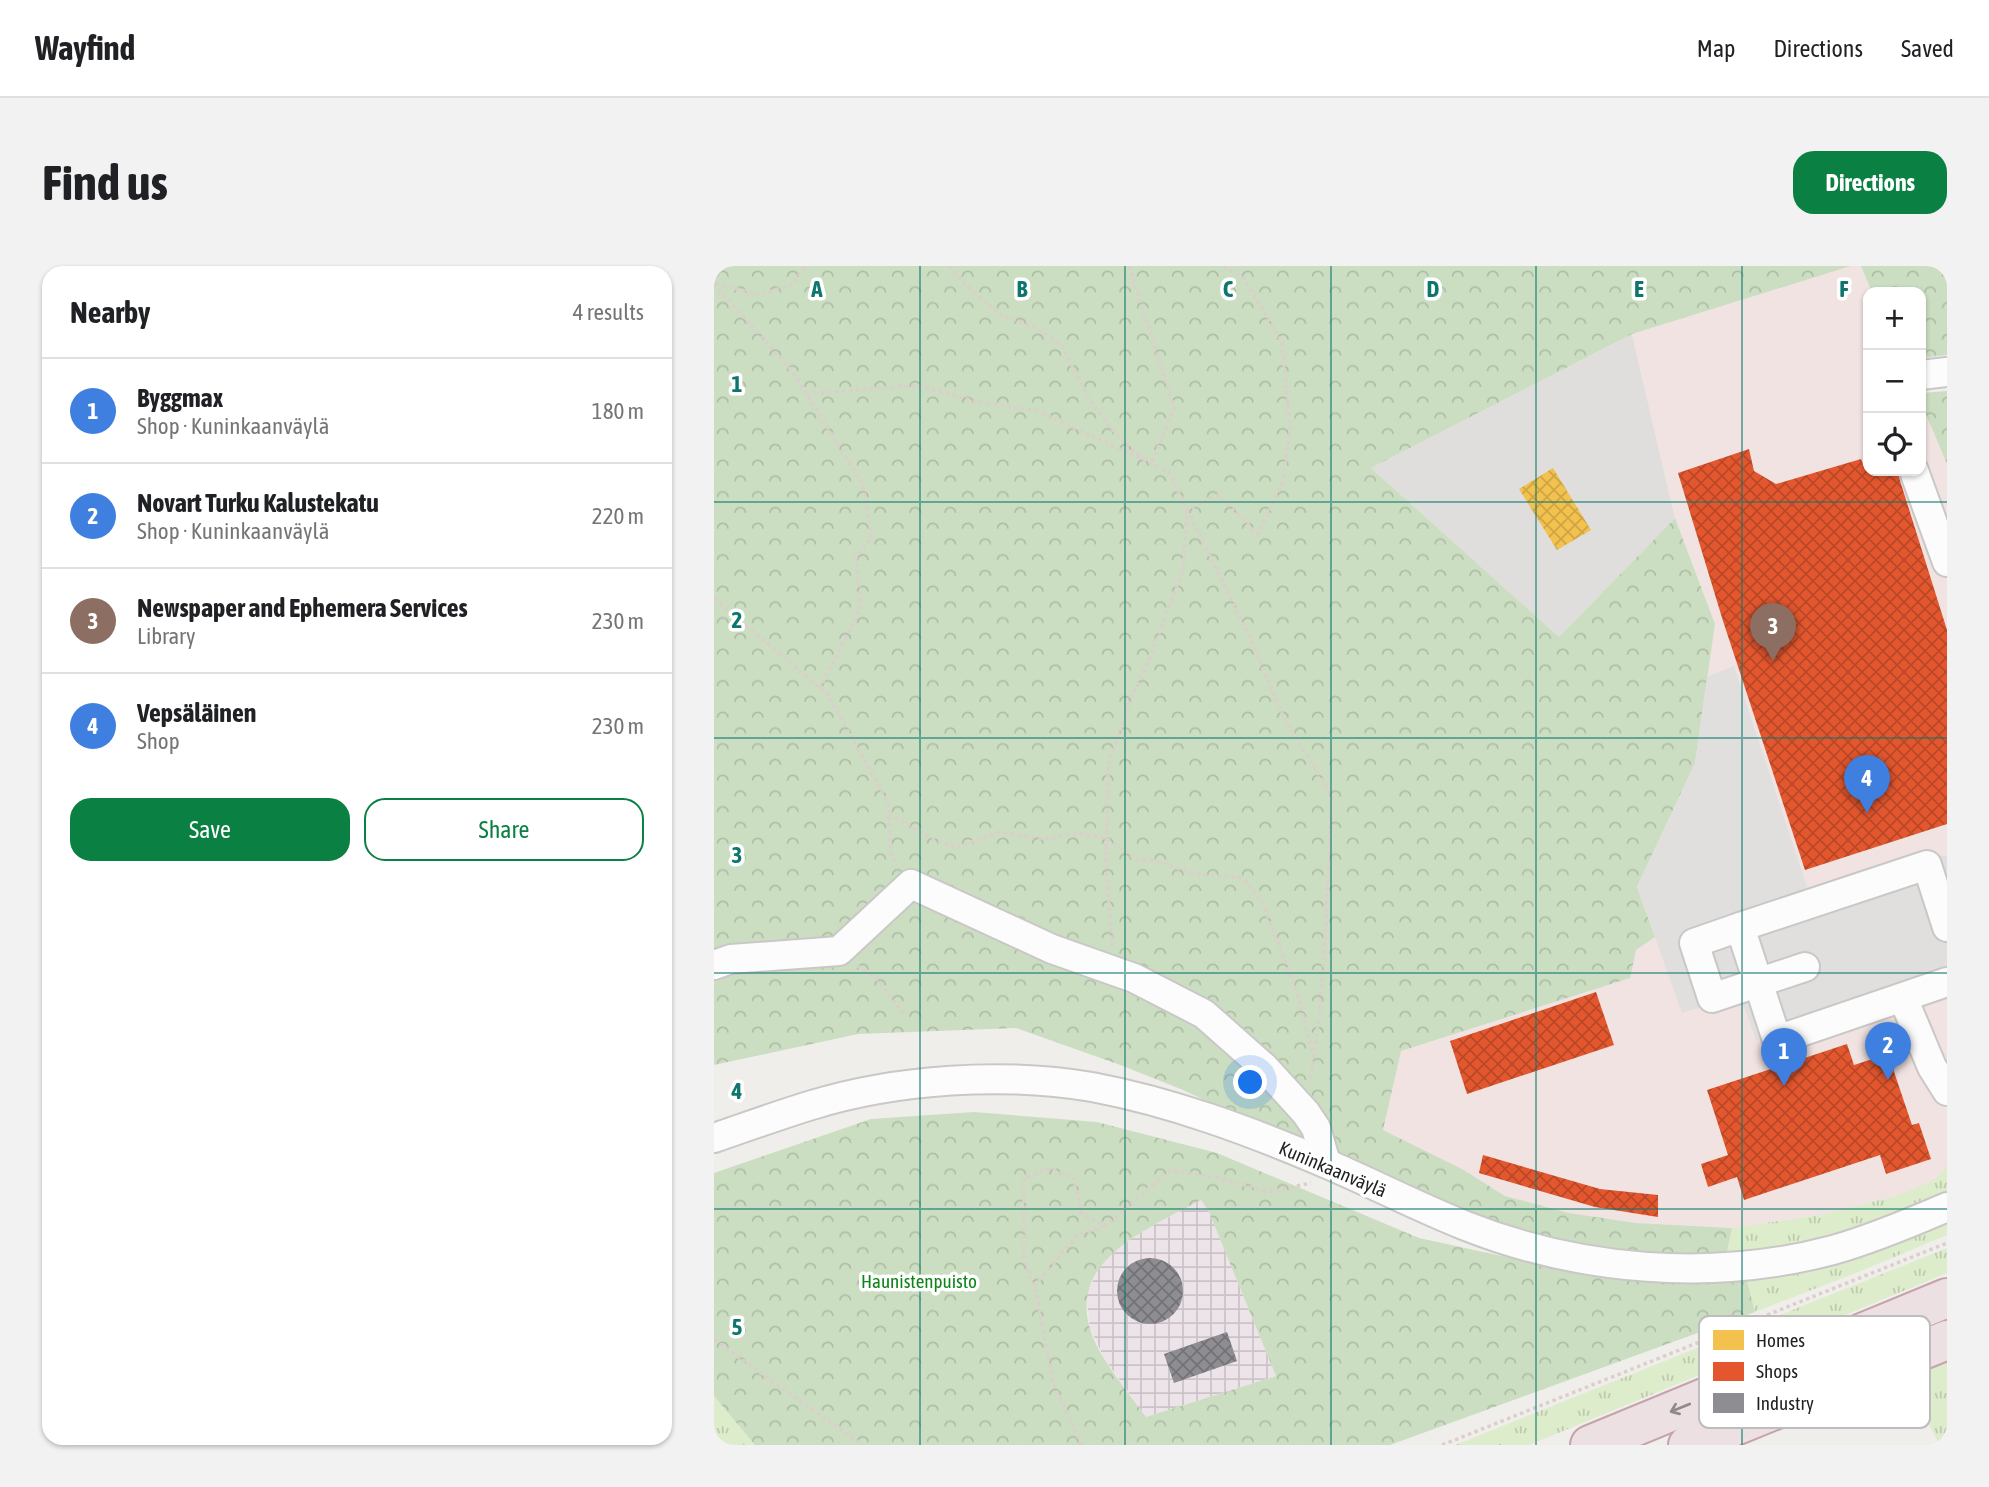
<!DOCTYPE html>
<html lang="en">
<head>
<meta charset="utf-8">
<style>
	body { margin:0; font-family:"Asap Condensed",sans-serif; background:#f2f2f2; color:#202124 }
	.controls { position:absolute; right:21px; top:21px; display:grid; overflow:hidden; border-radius:14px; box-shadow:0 2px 5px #0004 }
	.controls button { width:63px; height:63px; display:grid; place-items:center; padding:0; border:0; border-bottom:2px solid #e0e0e0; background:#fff; color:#202124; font:35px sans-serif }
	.you { position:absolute; left:537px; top:817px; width:24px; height:24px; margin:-18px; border:5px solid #fff; border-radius:50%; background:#1a73e8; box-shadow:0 0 0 10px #1a73e833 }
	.badge { display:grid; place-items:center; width:46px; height:46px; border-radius:50%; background:#0b8043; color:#fff; font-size:23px; font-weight:700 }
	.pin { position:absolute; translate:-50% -58px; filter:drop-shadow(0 2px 4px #0008) }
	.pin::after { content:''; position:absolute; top:37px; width:24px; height:21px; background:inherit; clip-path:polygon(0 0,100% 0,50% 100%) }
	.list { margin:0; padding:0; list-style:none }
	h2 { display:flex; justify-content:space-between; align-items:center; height:91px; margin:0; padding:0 28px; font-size:30px }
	h2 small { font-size:23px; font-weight:400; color:#757577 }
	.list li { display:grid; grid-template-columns:46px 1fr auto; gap:21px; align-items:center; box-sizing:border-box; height:105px; padding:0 28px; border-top:2px solid #e0e0e0 }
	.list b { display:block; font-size:26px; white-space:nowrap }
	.list p { margin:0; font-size:23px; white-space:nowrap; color:#757577 }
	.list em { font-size:23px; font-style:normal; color:#757577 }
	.actions { display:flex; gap:14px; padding:21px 28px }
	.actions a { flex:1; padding:16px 0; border:2px solid #0b8043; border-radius:21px; text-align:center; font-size:24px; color:#0b8043 }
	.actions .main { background:#0b8043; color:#fff }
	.icon { flex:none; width:38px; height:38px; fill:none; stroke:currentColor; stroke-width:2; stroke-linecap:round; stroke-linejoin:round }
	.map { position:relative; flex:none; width:1233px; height:1179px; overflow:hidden; border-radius:21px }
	header { display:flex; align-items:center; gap:42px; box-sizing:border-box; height:98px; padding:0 35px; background:#fff; border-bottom:2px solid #e0e0e0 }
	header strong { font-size:33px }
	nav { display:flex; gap:38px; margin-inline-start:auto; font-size:24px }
	.intro { display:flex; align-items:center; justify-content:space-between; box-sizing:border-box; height:168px; padding:0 42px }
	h1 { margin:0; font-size:49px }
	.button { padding:18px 32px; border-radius:21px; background:#0b8043; color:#fff; font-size:24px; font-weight:700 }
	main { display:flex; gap:42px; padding:0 42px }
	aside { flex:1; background:#fff; border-radius:21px; box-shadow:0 2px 5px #0004 }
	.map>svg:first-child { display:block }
	.residential { fill:#dfdedc }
	.commercial { fill:#f1e3e1 }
	.industrial { fill:url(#industrial-grid) }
	.grass { fill:url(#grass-tufts) }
	.forest { fill:url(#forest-crowns); fill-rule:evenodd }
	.parking { fill:#e0dfde }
	.homes { fill:url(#homes-cross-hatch) }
	.shops { fill:url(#shops-cross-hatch) }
	.industry { fill:url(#industry-cross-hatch) }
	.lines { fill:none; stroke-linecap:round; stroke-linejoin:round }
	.minor-casing { stroke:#c9c8c7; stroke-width:32 }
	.highway-casing { stroke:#c5a2ac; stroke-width:42 }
	.path { stroke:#dccecd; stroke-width:3.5; stroke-dasharray:3.5 3.5; stroke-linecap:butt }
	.minor { stroke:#fdfcfc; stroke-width:28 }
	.highway { stroke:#ece0e2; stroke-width:38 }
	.oneway { stroke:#918a8c }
	.grid { fill:none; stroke:#0f766e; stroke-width:2; stroke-opacity:0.55 }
	.labels { text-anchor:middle; stroke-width:7; stroke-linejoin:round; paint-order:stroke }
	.street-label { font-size:19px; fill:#222; stroke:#fff }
	.park-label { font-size:19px; fill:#0c8416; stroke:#fff }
	.key { fill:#fff; stroke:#bdbdbd; stroke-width:2 }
	.key-label { font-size:19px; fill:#222 }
	.grid-label { font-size:23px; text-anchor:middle; font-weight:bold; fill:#0f766e; stroke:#fff; stroke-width:7; stroke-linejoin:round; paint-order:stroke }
</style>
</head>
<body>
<header>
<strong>Wayfind</strong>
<nav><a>Map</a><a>Directions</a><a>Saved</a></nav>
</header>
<div class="intro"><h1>Find us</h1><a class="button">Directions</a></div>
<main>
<aside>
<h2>Nearby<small>4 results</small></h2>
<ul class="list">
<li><span class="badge" style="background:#3f7fe0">1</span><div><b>Byggmax</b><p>Shop · Kuninkaanväylä</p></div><em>180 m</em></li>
<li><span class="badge" style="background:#3f7fe0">2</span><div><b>Novart Turku Kalustekatu</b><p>Shop · Kuninkaanväylä</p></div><em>220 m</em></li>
<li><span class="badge" style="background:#8d6e63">3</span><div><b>Newspaper and Ephemera Services</b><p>Library</p></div><em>230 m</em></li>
<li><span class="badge" style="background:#3f7fe0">4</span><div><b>Vepsäläinen</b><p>Shop</p></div><em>230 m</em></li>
</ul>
<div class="actions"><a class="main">Save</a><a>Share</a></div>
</aside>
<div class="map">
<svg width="1233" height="1179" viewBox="0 0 1233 1179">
	<defs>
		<pattern id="industrial-grid" width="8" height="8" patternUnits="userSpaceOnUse" patternTransform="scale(1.75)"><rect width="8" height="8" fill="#ede4e9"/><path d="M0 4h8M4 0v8" fill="none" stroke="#cbc3c8"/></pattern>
		<pattern id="grass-tufts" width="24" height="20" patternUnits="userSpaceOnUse" patternTransform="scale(1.75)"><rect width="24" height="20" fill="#ddeccb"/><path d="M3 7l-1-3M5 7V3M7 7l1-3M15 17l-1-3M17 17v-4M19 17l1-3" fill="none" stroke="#bdcaae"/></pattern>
		<pattern id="forest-crowns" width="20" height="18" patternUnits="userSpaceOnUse" patternTransform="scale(1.75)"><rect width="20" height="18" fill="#cbdec1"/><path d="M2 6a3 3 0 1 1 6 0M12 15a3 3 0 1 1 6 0" fill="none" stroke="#aebea6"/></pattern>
		<pattern id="homes-cross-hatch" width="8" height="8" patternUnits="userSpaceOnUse" patternTransform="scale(1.75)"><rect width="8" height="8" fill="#f2c14e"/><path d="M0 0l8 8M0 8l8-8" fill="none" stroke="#cfa644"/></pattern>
		<pattern id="shops-cross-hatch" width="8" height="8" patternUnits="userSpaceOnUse" patternTransform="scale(1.75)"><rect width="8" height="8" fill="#e4572e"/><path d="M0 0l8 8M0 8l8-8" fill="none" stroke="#b84827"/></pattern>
		<pattern id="industry-cross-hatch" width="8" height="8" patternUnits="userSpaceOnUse" patternTransform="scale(1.75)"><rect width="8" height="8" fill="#8d8d92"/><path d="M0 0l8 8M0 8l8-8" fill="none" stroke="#737377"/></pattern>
	</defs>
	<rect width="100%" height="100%" fill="#f0eeeb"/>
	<polygon class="residential" points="918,68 961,252 845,371 657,202"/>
	<polygon class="commercial" points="1137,0 1147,0 1158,26 1154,26 1154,205 1207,205 1207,137 1233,198 1233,909 1182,930 1105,949 1018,962 922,957 855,947 791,930 748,903 669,864 686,785 915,712 922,684 941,671 923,621 981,497 1001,358 961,252 918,68"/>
	<polygon class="industrial" points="487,934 495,946 562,1110 432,1151 390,1092 376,1062 372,1029 388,996 423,968"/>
	<g class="grass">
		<polygon points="1233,900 1233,926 1205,940 1108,976 1013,986 1018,962 1105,949 1182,930 1220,914"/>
		<polygon points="1233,952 1233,969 1142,1007 1041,1046 1032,1011"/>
		<polygon points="1233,982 1233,1007 815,1179 741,1179"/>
		<polygon points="1233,1092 1233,1163 1225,1178 1190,1111"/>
		<polygon points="0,1130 41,1179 0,1179"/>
	</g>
	<g class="forest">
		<polygon points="0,0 1137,0 918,68 657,202 845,371 961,252 1001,358 981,497 923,621 941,671 922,684 916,712 687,785 669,864 748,903 791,930 855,947 922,957 1018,962 1013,986 970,989 908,989 837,974 771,953 526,851 469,824 409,800 302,762 144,768 0,799"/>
		<polygon points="1147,0 1233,0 1233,89 1207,92 1207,26 1158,26"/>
		<polygon points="1233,125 1233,198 1207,137 1207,127"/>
		<path d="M260,846L383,856L503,887L705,972L889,1012L1032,1011L1041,1046L676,1179H41L0,1130V907L157,853ZM487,934L495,946L562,1110L432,1151C418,1132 403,1113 391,1094C334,1004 421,969 487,934Z"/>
	</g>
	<polygon class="parking" points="1020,400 1094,624 1206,589 1233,590 1233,705 1042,774 1026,729 968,747 923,621 981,497 993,411"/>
	<polygon class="homes" points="839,202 877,264 843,284 805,223"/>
	<g class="shops">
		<polygon points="1035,183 1040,205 1062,218 1147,193 1151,204 1154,202 1154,205 1183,205 1233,364 1233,558 1091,604 1009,355 964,207"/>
		<polygon points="882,726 900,779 753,828 736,775"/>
		<polygon points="1133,778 1140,799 1174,788 1198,859 1205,857 1217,893 1172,908 1166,889 1030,934 1023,911 994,921 987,898 1014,889 993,824"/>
		<polygon points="769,889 886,923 944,929 944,951 881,941 765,907"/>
	</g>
	<g class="industry">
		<circle cx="436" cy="1025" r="33"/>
		<polygon points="513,1066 523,1095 460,1117 450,1088"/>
	</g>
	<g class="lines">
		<defs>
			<g id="minor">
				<polyline points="1207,109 1233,106"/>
				<polyline points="1200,205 1233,296"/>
				<polyline points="1026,661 980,677 998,732 1091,701"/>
				<polyline points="1233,661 1213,599 1026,661 1063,774 1233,716"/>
				<polyline points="0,699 17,693 125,685 197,618 338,683 420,712 490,748 550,801 592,847 602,862 612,897"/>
				<polyline points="1189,732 1218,801 1233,825"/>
				<path d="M0,872C32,861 65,849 98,839C183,813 290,806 378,821C458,836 536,865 611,897C658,917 704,941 752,960C866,1005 999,1016 1119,984C1158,973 1196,957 1233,941"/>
			</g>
			<g id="highway">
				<polyline points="876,1179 1233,1032"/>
				<polyline points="974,1179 1233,1074"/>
			</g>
		</defs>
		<use href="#minor" class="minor-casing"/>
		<use href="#highway" class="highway-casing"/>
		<g class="path">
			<polyline points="235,0 251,18 286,49 321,61 348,80 375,133 400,166 432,195"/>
			<polyline points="415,0 460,142 437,199"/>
			<polyline points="1,17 45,29 79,18 91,0"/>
			<polyline points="0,18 77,104 93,128 149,219 158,272 142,290 147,342 106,422"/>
			<polyline points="93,128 203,119 261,135 324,145 455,206 536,372 570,452 618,530 610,690 605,750 596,817"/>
			<polyline points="0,332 114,429 174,536 177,589 184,599"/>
			<polyline points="175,548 213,570 240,582 285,566 330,573 356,568 368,568 392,572 422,593 450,597 478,607 529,612 549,638 584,729 598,786"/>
			<polyline points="398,680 392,597 394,500 418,430 434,396 469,303 473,244 504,229 544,268 569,216 576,162 568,76 529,11 508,0"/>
			<polyline points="144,700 165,715 190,749"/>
			<polyline points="320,1020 363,970 391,960"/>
			<polyline points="0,1074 149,1179"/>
			<polyline points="368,1179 339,1117 323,1031 310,992 310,912 337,902 360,913 368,948 391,960 456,904 501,911 555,926 597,917"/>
			<polyline points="728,1179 1233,977"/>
			<polyline points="1233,1179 1233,1177"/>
		</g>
		<use href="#minor" class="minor"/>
		<use href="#highway" class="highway"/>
	</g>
	<defs><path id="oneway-shaft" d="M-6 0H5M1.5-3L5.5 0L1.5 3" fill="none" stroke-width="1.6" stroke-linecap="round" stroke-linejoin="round" transform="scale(1.75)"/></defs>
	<use class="oneway" href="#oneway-shaft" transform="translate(966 1142) rotate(158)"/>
	<path class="grid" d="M206,0V1179M411,0V1179M617,0V1179M822,0V1179M1028,0V1179M0,236H1233M0,472H1233M0,707H1233M0,943H1233"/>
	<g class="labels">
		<g class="street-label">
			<text transform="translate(619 903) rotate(23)" y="7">Kuninkaanväylä</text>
		</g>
		<g class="park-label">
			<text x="205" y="1022">Haunistenpuisto</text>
		</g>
	</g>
	<rect x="985" y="1050" width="231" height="112" rx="10" class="key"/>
	<rect x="999" y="1064" width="31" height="20" fill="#f2c14e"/>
	<rect x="999" y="1096" width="31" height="19" fill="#e4572e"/>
	<rect x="999" y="1127" width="31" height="20" fill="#8d8d92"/>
	<g class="key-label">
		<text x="1042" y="1081">Homes</text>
		<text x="1042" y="1112">Shops</text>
		<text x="1042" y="1144">Industry</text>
	</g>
	<g class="grid-label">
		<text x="103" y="31">A</text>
		<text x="308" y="31">B</text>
		<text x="514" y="31">C</text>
		<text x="719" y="31">D</text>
		<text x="925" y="31">E</text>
		<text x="1130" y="31">F</text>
		<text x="23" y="126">1</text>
		<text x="23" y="362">2</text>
		<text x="23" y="597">3</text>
		<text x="23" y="833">4</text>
		<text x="23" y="1069">5</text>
	</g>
</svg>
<div class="controls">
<button>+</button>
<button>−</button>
<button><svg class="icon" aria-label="locate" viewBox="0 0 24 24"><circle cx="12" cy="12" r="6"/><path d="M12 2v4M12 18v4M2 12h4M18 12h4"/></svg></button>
</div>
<div class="you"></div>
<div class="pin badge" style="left:1070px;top:820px;background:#3f7fe0">1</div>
<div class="pin badge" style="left:1174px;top:814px;background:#3f7fe0">2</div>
<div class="pin badge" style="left:1059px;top:395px;background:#8d6e63">3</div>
<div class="pin badge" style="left:1153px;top:547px;background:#3f7fe0">4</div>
</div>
</main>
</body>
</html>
